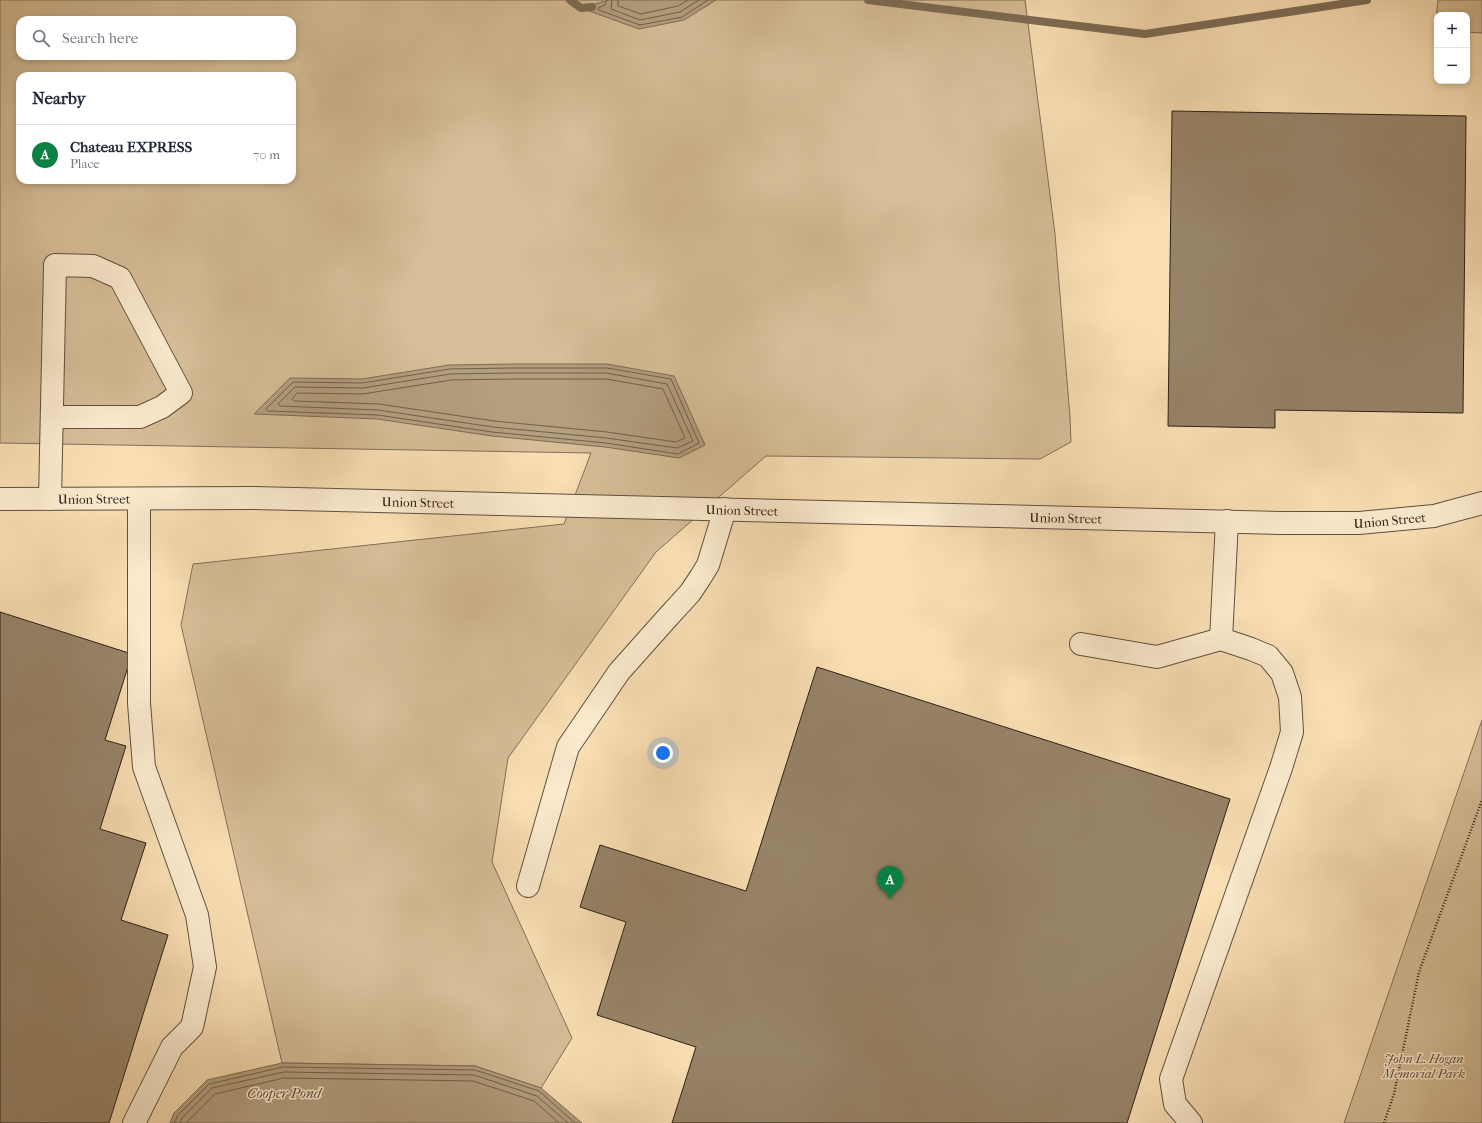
<!DOCTYPE html>
<html lang="en">
<head>
<meta charset="utf-8">
<style>
	body { margin:0; font-family:"IM FELL French Canon",serif; background:#f2f2f3; color:#1f2937 }
	.controls { position:absolute; right:12px; top:12px; display:grid; overflow:hidden; border-radius:8px; box-shadow:0 2px 6px #0003 }
	.controls button { width:36px; height:36px; display:grid; place-items:center; padding:0; border:0; border-bottom:1px solid #e0e1e3; background:#fff; color:#1f2937; font:20px sans-serif }
	.you { position:absolute; left:663px; top:753px; width:14px; height:14px; margin:-10px; border:3px solid #fff; border-radius:50%; background:#1a73e8; box-shadow:0 0 0 6px #1a73e833 }
	.badge { display:grid; place-items:center; width:26px; height:26px; border-radius:50%; background:#0b8043; color:#fff; font-size:13px; font-weight:700 }
	.pin { position:absolute; translate:-50% -33px; filter:drop-shadow(0 1px 2px #0008) }
	.pin::after { content:''; position:absolute; top:21px; width:14px; height:12px; background:inherit; clip-path:polygon(0 0,100% 0,50% 100%) }
	.list { margin:0; padding:0; list-style:none }
	h2 { display:flex; justify-content:space-between; align-items:center; height:52px; margin:0; padding:0 16px; font-size:17px }
	h2 small { font-size:13px; font-weight:400; color:#747a83 }
	.list li { display:grid; grid-template-columns:26px 1fr auto; gap:12px; align-items:center; box-sizing:border-box; height:60px; padding:0 16px; border-top:1px solid #e0e1e3 }
	.list b { display:block; font-size:15px; white-space:nowrap }
	.list p { margin:0; font-size:13px; white-space:nowrap; color:#747a83 }
	.list em { font-size:13px; font-style:normal; color:#747a83 }
	.icon { flex:none; width:22px; height:22px; fill:none; stroke:currentColor; stroke-width:2; stroke-linecap:round; stroke-linejoin:round }
	.map { position:relative; flex:none; width:1482px; height:1123px; overflow:hidden }
	.search { position:absolute; background:#fff; box-shadow:0 2px 6px #0003; left:16px; top:16px; width:280px; height:44px; display:flex; align-items:center; gap:10px; box-sizing:border-box; padding:0 14px; border-radius:12px; color:#747a83; font-size:15px }
	.panel { position:absolute; background:#fff; box-shadow:0 2px 6px #0003; left:16px; top:72px; width:280px; height:112px; border-radius:12px }
	.map>svg:first-child { display:block }
	.green { fill:#d6be98; stroke:#817058; fill-rule:evenodd }
	.water { fill:#b39e7e; stroke:#7d6c55 }
	.lines { fill:none; stroke-linecap:round; stroke-linejoin:round }
	.shore { stroke:#70604a; stroke-width:1 }
	.stream { stroke:#7d6c55; stroke-width:8 }
	.building { fill:#978368; stroke:#2c2117 }
	.minor-casing { stroke:#5f503e; stroke-width:24 }
	.path { stroke:#2c2117; stroke-width:2.5; stroke-dasharray:1 2; stroke-linecap:butt }
	.minor { stroke:#fbeace; stroke-width:22 }
	.labels { text-anchor:middle; stroke-width:3; stroke-linejoin:round; paint-order:stroke }
	.street-label { font-size:13px; fill:#2c2117; stroke:#fbeace }
	.park-label { font-size:13px; font-style:italic; fill:#5f503e; stroke:#fbeace }
	.water-label { font-size:14px; font-style:italic; fill:#5b4d3b; stroke:#fbeace }
</style>
</head>
<body>
<div class="map">
<svg width="1482" height="1123" viewBox="0 0 1482 1123">
	<rect width="100%" height="100%" fill="#f9deb3"/>
	<filter id="stains"><feTurbulence type="fractalNoise" baseFrequency=".005" numOctaves="4"/><feColorMatrix values="0 0 0 0 .2 0 0 0 0 .09 0 0 0 0 .02 0 0 0 .5 -.17"/></filter>
	<radialGradient id="worn" r=".72"><stop offset=".6" stop-color="#630" stop-opacity="0"/><stop offset="1" stop-color="#630" stop-opacity=".3"/></radialGradient>
	<g class="green">
		<path d="M0,0H1025L1055,234L1070,417L1071,442L1040,459L766,456L656,552L508,758L492,862L572,1038L541,1088L475,1066L282,1063L181,625L193,564L564,524L591,453L0,443ZM20,20H292V56H20ZM20,76H292V180H20Z"/>
		<polygon points="1438,0 1482,0 1482,33 1467,32 1467,15 1437,15 1437,30 1435,30"/>
		<polygon points="1482,720 1482,1123 1344,1123"/>
	</g>
	<g class="water">
		<polygon points="609,0 716,0 684,20 639,29 581,8"/>
		<polygon points="514,364 607,364 674,376 705,445 679,458 605,447 492,436 377,419 254,414 290,378 362,379 449,365"/>
		<polygon points="282,1063 475,1066 541,1088 582,1123 170,1123 174,1113 207,1080"/>
	</g>
	<g class="lines">
		<g class="shore">
			<polyline points="607,0 605,5 598,8 599,10 640,25 682,17 708,0"/>
			<polyline points="612,0 611,9 640,20 680,12 699,0"/>
			<polyline points="618,0 618,6 641,14 678,6 688,0"/>
			<polygon points="514,368 607,368 671,379 699,443 678,454 606,443 492,432 378,415 268,411 266,409 293,382 362,383 450,369"/>
			<polygon points="514,373 606,373 667,384 693,441 677,448 606,438 493,427 378,410 280,406 278,404 295,387 363,388 450,374"/>
			<polygon points="514,379 606,379 663,389 685,438 676,442 607,432 494,421 379,404 294,401 292,399 297,393 363,394 451,380"/>
			<polyline points="174,1123 178,1115 209,1084 283,1067 475,1070 539,1091 575,1123"/>
			<polyline points="180,1123 182,1118 212,1088 284,1072 474,1075 537,1096 568,1123"/>
			<polyline points="186,1123 215,1094 284,1078 473,1081 534,1101 559,1123"/>
		</g>
		<g class="stream">
			<polyline points="570,0 581,8 592,7"/>
			<polyline points="868,0 1145,34 1367,0"/>
		</g>
	</g>
	<g class="building">
		<polygon points="1172,111 1466,116 1463,413 1275,410 1275,428 1168,426"/>
		<polygon points="0,612 132,654 105,740 126,746 100,829 146,843 121,920 168,935 109,1123 0,1123"/>
		<polygon points="817,667 1230,799 1127,1123 672,1123 696,1047 597,1015 626,922 580,907 600,845 746,891"/>
	</g>
	<g class="lines">
		<defs>
			<g id="minor">
				<path id="s1" d="M0,499L252,498L1281,523H1359L1434,516L1482,503"/>
				<polyline points="50,499 55,265 93,266 120,278 181,393 162,407 140,417 52,417"/>
				<polyline points="1081,644 1157,657 1221,639"/>
				<polyline points="528,886 568,747 619,672 668,617 690,593 700,578 708,565 725,509"/>
				<polyline points="134,1123 172,1047 192,1027 205,967 197,915 144,767 139,703 139,499"/>
				<polyline points="1191,1123 1175,1104 1171,1079 1281,768 1292,732 1290,697 1282,673 1268,656 1251,649 1221,639 1227,521"/>
			</g>
		</defs>
		<use href="#minor" class="minor-casing"/>
		<polyline class="path" points="1384,1123 1394,1094 1419,972 1482,800"/>
		<use href="#minor" class="minor"/>
	</g>
	<g class="labels">
		<g class="street-label">
			<text dy="5" stroke="none"><textPath href="#s1" startOffset="94">Union Street</textPath></text>
			<text dy="5" stroke="none"><textPath href="#s1" startOffset="418">Union Street</textPath></text>
			<text dy="5" stroke="none"><textPath href="#s1" startOffset="742">Union Street</textPath></text>
			<text dy="5" stroke="none"><textPath href="#s1" startOffset="1066">Union Street</textPath></text>
			<text dy="5" stroke="none"><textPath href="#s1" startOffset="1390">Union Street</textPath></text>
		</g>
		<g class="park-label">
			<text x="1424" y="1063">John L. Hogan<tspan x="1424" dy="15">Memorial Park</tspan></text>
		</g>
		<g class="water-label">
			<text x="284" y="1098">Cooper Pond</text>
		</g>
	</g>
	<rect width="100%" height="100%" filter="url(#stains)"/>
	<rect width="100%" height="100%" fill="url(#worn)"/>
</svg>
<div class="controls">
<button>+</button>
<button>−</button>
</div>
<div class="you"></div>
<div class="pin badge" style="left:890px;top:899px">A</div>
<div class="search"><svg class="icon" aria-label="search" viewBox="0 0 24 24"><circle cx="10" cy="10" r="6"/><path d="M15 15l6 6"/></svg>Search here</div>
<section class="panel">
<h2>Nearby<small></small></h2>
<ul class="list">
<li><span class="badge">A</span><div><b>Chateau EXPRESS</b><p>Place</p></div><em>70 m</em></li>
</ul>
</section>
</div>
</body>
</html>
